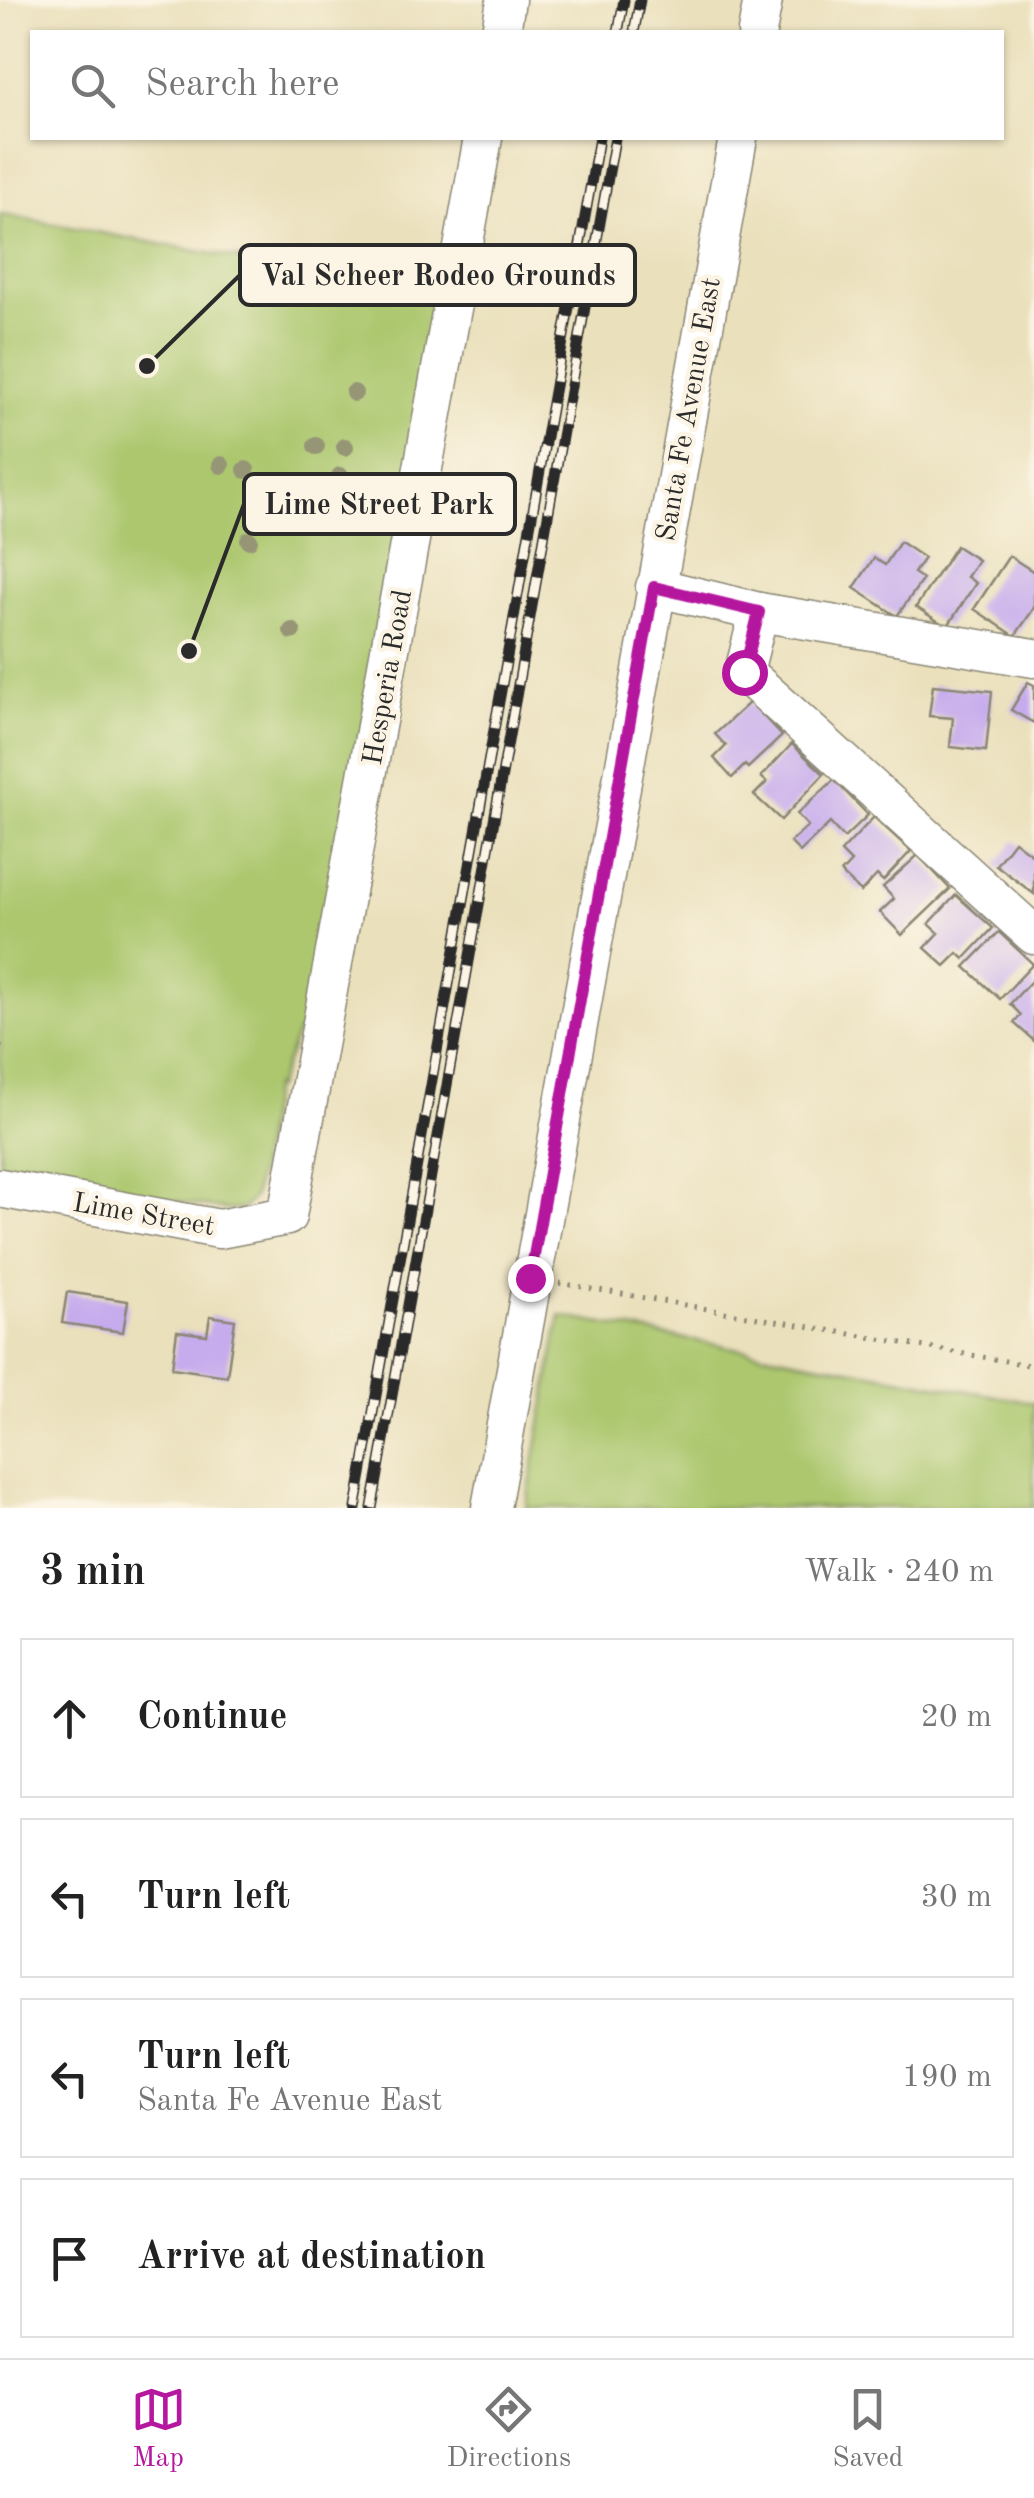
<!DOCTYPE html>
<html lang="en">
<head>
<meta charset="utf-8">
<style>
	body { margin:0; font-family:"Old Standard TT",serif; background:#f2f2f2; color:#222 }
	.stop { position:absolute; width:30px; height:30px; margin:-22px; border:8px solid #b5179e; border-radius:50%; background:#fff }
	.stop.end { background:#b5179e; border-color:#fff; box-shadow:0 2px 10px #0008 }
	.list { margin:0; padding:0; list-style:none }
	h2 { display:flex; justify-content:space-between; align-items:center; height:130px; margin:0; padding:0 40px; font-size:42px }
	h2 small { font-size:32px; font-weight:400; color:#767676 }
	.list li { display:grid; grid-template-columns:65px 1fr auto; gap:30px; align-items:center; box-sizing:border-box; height:160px; margin:0 20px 20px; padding:0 20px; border:2px solid #e0e0e0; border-radius:0px }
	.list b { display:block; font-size:38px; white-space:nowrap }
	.list p { margin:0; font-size:32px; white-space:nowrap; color:#767676 }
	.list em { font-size:32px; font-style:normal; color:#767676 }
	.icon { flex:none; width:55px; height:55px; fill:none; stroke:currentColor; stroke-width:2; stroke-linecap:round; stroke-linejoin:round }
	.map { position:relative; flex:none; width:1034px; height:1508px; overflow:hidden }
	.search { position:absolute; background:#fff; box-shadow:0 2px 8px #0004; left:30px; right:30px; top:30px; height:110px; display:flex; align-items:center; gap:25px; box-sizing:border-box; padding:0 35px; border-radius:0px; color:#767676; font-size:38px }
	.sheet { height:850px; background:#fff }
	nav { display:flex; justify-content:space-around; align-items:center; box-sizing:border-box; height:140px; border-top:2px solid #e0e0e0; background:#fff; font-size:28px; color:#767676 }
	nav a { display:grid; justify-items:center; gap:5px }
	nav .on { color:#b5179e }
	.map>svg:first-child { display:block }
	.green { fill:#acc76e; stroke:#6c794c; stroke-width:2.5 }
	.building { fill:#c6abed }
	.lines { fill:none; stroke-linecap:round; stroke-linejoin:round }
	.minor-casing { stroke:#8a8674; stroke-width:41 }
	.path { stroke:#8a8674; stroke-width:5; stroke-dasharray:2.5 8; stroke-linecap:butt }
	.minor { stroke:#fff; stroke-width:38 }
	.rail-casing { stroke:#2b2b2b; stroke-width:11 }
	.rail { stroke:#fcf5e5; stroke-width:8; stroke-dasharray:22; stroke-linecap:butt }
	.tree { fill:#969677 }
	.route { stroke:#b5179e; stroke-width:12 }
	.labels { text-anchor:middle; stroke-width:9; stroke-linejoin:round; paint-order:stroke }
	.street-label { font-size:28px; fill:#2b2b2b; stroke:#fcf5e5 }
	.leader { fill:none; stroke:#2b2b2b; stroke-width:4 }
	.callout-dot { fill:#2b2b2b; stroke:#fcf5e5; stroke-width:4 }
	.callout { fill:#fcf5e5; stroke:#2b2b2b; stroke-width:4 }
	.callout-label { font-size:30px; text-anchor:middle; font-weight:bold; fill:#2b2b2b }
</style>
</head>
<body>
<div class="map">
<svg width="1034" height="1508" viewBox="0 0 1034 1508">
	<rect width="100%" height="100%" fill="#fcf5e5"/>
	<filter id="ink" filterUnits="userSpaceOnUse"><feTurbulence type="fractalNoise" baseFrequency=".01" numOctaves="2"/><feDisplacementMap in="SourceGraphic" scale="20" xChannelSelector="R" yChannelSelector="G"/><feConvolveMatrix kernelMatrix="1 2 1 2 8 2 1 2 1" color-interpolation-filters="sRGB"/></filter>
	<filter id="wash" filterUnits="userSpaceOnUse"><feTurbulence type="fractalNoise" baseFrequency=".0048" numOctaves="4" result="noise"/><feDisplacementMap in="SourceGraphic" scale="40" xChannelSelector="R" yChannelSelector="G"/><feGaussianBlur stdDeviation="2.25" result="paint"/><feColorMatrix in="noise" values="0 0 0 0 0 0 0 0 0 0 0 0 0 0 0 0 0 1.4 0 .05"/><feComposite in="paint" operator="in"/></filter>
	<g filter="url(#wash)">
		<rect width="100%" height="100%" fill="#eae0bc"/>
		<g class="green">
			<polygon points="0,214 442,297 315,1006 296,1036 276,1088 273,1087 254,1196 243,1209 226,1210 0,1171"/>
			<polygon points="560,1316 1034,1403 1034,1508 526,1508"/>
		</g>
		<g id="blocks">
			<g class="building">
				<polygon points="900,542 924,558 914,573 923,579 897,616 854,588 874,558 885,565"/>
				<polygon points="956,546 978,560 967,577 976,583 947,627 916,607"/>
				<polygon points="1009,556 1034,572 1034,608 1015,636 974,609"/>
				<polygon points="1028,682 1034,685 1034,723 1011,710"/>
				<polygon points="933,685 992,691 986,751 950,747 953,718 929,716"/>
				<polygon points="750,702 782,736 748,768 745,765 732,778 714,758 726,746 715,734"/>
				<polygon points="792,744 824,774 781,820 754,795 767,782 761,777"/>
				<polygon points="834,780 868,815 844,838 830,823 800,852 790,842 808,826 797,814"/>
				<polygon points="874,817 911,851 883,881 877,875 861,892 841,873 851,862 841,852"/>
				<polygon points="1014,841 1034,856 1034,894 996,865"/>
				<polygon points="918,855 950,889 902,935 880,912 894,899 883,887"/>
				<polygon points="956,895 993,928 964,959 958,953 945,966 925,948 939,933 929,924"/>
				<polygon points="999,932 1033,964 1000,999 965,967"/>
				<polygon points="1034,978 1034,1041 1014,1023 1021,1015 1010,1004"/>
				<polygon points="67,1292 128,1301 123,1332 62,1323"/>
				<polygon points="210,1316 235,1320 227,1376 172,1368 177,1331 207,1335"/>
			</g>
		</g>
	</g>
	<g filter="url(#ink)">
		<use href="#blocks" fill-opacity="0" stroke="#8a8674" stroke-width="2.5"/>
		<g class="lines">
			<defs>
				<g id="minor">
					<polyline points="501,32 506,0"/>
					<polyline points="757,32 763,0"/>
					<polyline points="655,587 759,612 1034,658"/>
					<polyline points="759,612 744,672 1034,935"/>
					<polyline points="0,1188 219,1229 287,1216 483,138"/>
					<polyline points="491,1508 738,138"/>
				</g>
			</defs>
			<use href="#minor" class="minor-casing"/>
			<g class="path">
				<polyline points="0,1046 9,1048"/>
				<polyline points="559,1283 1034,1366"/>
			</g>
			<use href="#minor" class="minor"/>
			<defs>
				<g id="rail">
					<polyline points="618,32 624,0"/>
					<polyline points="634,32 640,0"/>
					<polyline points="356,1508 599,138"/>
					<polyline points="372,1508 615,138"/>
				</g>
			</defs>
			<use href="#rail" class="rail-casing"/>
			<use href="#rail" class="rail"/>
		</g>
		<g class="tree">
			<circle cx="354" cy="393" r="9"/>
			<circle cx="316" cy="446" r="9"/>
			<circle cx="345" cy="447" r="9"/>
			<circle cx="221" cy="465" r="9"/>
			<circle cx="246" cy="470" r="9"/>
			<circle cx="340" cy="476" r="9"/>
			<circle cx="249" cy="540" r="9"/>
			<circle cx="292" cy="631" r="9"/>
		</g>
	</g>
	<g class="lines" filter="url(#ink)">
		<polyline class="route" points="530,1278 654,587 759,612 744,672"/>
	</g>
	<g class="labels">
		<g class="street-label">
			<text transform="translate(687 409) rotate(-80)" y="10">Santa Fe Avenue East</text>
			<text transform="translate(386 677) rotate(-80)" y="10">Hesperia Road</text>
			<text transform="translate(144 1213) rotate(10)" y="10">Lime Street</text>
		</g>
	</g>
	<path class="leader" d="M147 366L240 275M189 651L244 504"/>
	<g class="callout-dot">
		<circle cx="147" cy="366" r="10"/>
		<circle cx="189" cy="651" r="10"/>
	</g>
	<g class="callout">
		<rect x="240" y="245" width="395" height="60" rx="10"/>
		<rect x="244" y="474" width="271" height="60" rx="10"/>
	</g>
	<g class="callout-label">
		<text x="438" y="285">Val Scheer Rodeo Grounds</text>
		<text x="379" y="514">Lime Street Park</text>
	</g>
</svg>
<div class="stop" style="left:744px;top:672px"></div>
<div class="stop end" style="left:530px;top:1278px"></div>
<div class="search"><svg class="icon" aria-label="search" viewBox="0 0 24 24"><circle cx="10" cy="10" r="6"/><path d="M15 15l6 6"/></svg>Search here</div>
</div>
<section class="sheet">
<h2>3 min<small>Walk · 240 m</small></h2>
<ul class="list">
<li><svg class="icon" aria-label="ahead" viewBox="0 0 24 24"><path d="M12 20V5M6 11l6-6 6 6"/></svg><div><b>Continue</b></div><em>20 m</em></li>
<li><svg class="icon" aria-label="left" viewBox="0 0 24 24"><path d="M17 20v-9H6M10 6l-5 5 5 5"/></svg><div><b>Turn left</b></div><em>30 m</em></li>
<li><svg class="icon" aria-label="left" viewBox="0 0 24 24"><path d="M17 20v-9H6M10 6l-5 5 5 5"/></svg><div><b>Turn left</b><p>Santa Fe Avenue East</p></div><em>190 m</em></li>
<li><svg class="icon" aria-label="arrive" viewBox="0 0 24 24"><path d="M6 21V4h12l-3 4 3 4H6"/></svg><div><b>Arrive at destination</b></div></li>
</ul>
</section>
<nav>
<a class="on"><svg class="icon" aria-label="map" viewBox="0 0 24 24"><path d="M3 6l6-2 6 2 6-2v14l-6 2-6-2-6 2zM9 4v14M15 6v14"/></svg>Map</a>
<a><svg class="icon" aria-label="directions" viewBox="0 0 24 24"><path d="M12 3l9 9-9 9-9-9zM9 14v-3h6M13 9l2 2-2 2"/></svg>Directions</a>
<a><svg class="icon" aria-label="saved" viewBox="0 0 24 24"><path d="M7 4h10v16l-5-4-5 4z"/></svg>Saved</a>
</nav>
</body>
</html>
